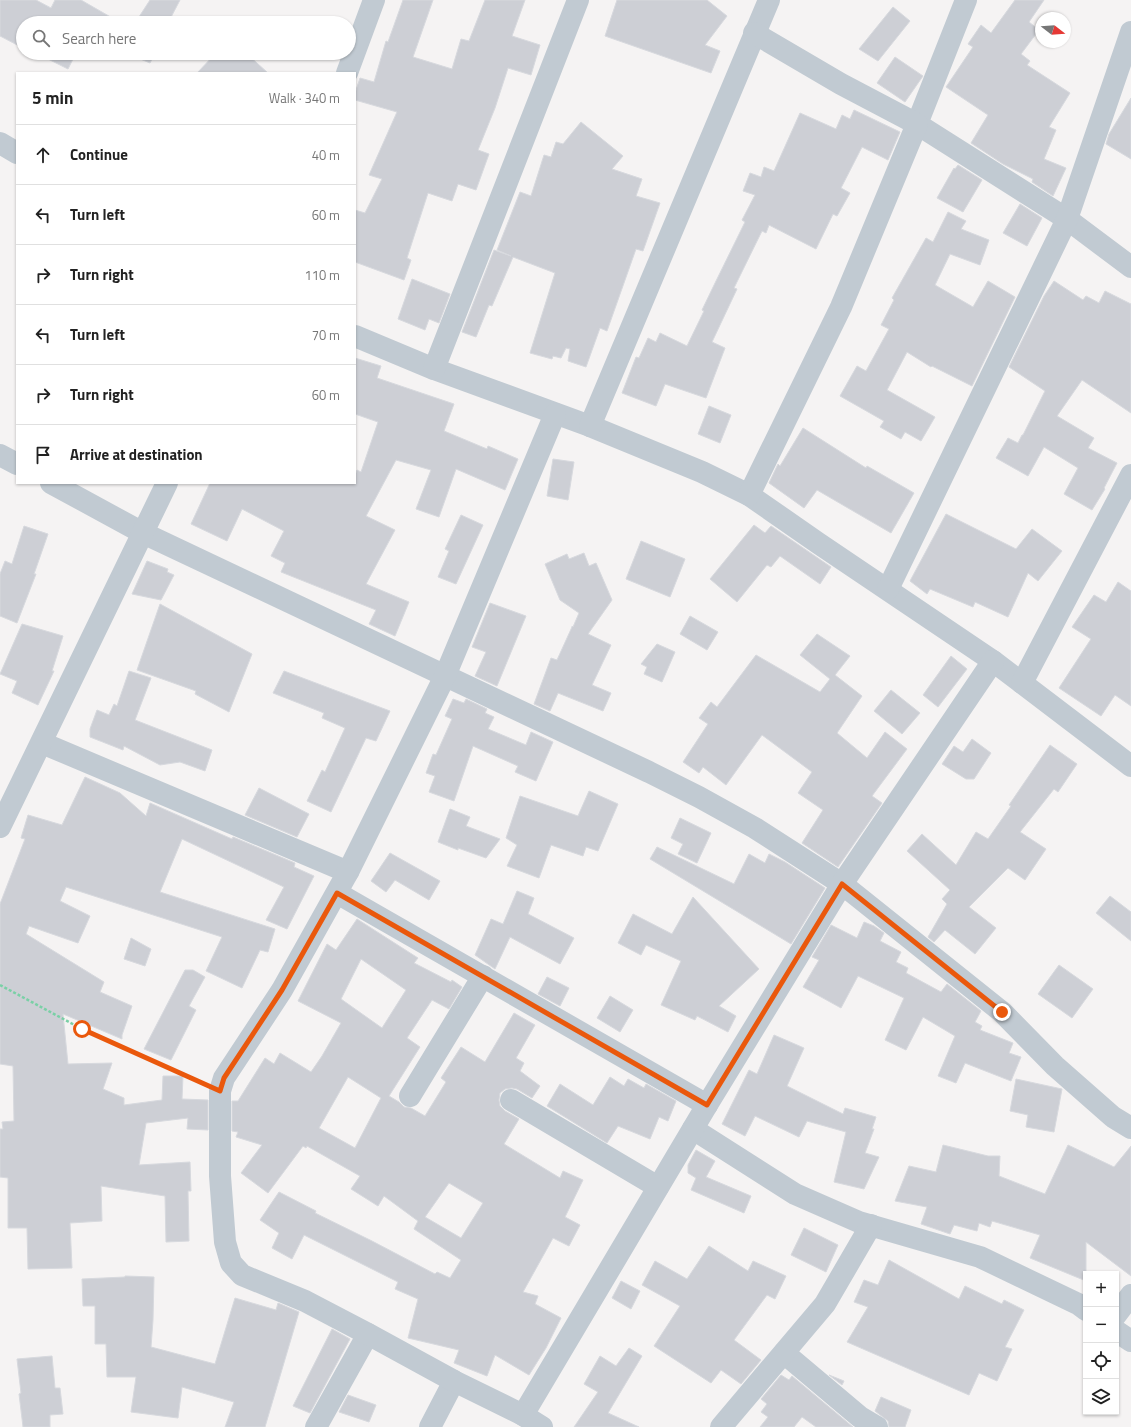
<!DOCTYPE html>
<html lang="en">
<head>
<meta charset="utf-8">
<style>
	body { margin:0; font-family:"Titillium Web",sans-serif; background:#f2f2f2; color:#222 }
	.controls { position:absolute; right:12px; bottom:12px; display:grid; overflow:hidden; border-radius:0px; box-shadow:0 1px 3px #0004 }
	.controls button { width:36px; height:36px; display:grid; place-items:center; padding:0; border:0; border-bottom:1px solid #e0e0e0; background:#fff; color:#222; font:20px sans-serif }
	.compass { position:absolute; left:1035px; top:12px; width:36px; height:36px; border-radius:50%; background:#fff; box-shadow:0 1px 3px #0004; rotate:107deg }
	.stop { position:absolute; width:12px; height:12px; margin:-9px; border:3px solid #ea580c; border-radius:50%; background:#fff }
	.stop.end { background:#ea580c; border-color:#fff; box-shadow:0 1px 4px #0008 }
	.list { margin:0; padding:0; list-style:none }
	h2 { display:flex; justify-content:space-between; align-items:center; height:52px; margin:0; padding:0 16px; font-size:17px }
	h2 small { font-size:13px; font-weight:400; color:#767676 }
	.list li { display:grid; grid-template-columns:26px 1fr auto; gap:12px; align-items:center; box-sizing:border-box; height:60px; padding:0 16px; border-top:1px solid #e0e0e0 }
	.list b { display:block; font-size:15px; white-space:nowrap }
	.list em { font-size:13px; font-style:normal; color:#767676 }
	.icon { flex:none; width:22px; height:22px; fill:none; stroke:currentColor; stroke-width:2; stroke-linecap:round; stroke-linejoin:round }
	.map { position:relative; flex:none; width:1131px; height:1427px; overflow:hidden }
	.search { position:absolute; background:#fff; box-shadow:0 1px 3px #0004; left:16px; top:16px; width:340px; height:44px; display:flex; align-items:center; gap:10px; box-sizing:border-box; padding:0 14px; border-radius:22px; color:#767676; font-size:15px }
	.panel { position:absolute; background:#fff; box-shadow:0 1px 3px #0004; left:16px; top:72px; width:340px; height:412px; border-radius:0px }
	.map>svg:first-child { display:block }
	.building { fill:#cdcfd5; stroke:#d7d9de; fill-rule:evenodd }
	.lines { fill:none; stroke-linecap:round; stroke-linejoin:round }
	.path { stroke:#7ad0a6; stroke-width:2.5; stroke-dasharray:3 2; stroke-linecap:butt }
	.minor { stroke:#c1cad2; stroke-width:22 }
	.route { stroke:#ea580c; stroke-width:5 }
</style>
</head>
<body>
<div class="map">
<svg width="1131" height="1427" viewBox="0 0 1131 1427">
	<rect width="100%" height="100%" fill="#f5f3f3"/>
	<g class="building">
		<polygon points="0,0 36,0 51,8 55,0 81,0 121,23 23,23 23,48 0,36"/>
		<polygon points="150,0 180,0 168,23 135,23"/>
		<polygon points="403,0 433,0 413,57 452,69 461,39 469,41 485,0 525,0 512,36 540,45 531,75 508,68 495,108 478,150 489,154 476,190 458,184 452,201 428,193 407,258 411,260 404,280 355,262 355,210 365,213 382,179 369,175 397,112 355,100 355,93 360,78 374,82 386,41 388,42"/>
		<polygon points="617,0 707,0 727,16 705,45 720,51 711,73 605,36"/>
		<polygon points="1015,0 1044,0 1029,22 1039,30 1021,54 1030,61 1027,65 1070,93 1049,127 1056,130 1044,159 1066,168 1053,196 1032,182 1033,179 1003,164 971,143 988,115 946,87 973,47 968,44 981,25 991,33"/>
		<polygon points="893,7 910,21 878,61 859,49"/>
		<polygon points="46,53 76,53 68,69 44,57"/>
		<polygon points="126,53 155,53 150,63"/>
		<polygon points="216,53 246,53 268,73 197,73"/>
		<polygon points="895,57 923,76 905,102 877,83"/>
		<polygon points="1131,98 1131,159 1106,144 1109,134"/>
		<polygon points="854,110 900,132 888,160 862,147 841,188 850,193 837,216 833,214 816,249 769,225 766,233 762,231 734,288 737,289 712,342 725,348 706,398 665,384 656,406 622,393 636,357 639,358 648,338 656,342 660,333 687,346 704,311 702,310 716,281 745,222 742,220 755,195 743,191 750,173 761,177 764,167 774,171 800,113 836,129 842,115 850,119"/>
		<polygon points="581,122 623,156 612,169 642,179 636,196 660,203 643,251 636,249 607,331 600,328 586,367 568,361 570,349 566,348 561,358 553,356 552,359 530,353 555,273 513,257 492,306 489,305 476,337 462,332 494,250 511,256 497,250 520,192 531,196 544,155 551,157 556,142 563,144"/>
		<polygon points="958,165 982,180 963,212 937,198 954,168 955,169"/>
		<polygon points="1020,204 1042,218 1027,246 1003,233"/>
		<polygon points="948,212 966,221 961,229 989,240 980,265 950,254 935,285 973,307 988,281 1015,297 972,386 932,366 931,367 907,352 887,390 935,417 921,441 905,432 901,439 880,427 884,421 840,396 857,366 866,371 889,329 881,325 894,300 892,298 926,238 933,242"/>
		<polygon points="412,279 450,294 439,323 429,319 425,330 398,319"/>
		<polygon points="1054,281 1083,300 1086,296 1099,303 1105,291 1131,304 1131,413 1082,380 1057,416 1094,438 1088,448 1117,463 1104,488 1105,489 1092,510 1064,494 1078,468 1044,447 1028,476 996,458 1008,438 1018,443 1022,435 1023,435 1045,391 1009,367 1044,296"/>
		<polygon points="355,358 381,366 377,378 454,404 444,431 487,449 488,446 518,459 505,490 456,469 439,517 416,509 431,470 396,460 366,516 395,530 366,584 409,602 395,636 369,624 376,610 281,572 285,563 271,556 284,531 242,509 227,541 191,524 210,483 355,483 355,475 357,470 361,472 378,422 355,414"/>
		<polygon points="709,406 731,415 720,443 698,434"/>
		<polygon points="803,428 866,468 867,466 914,493 891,533 817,490 804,508 769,483 778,464 780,466"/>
		<polygon points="553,459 574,462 568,500 547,496"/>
		<polygon points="946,514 1016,549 1032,529 1062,551 1038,581 1028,573 1008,617 975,602 973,607 930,589 927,594 910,581"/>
		<polygon points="461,515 483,525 456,584 438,577 449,551 445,549"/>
		<polygon points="754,525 765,533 771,526 831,567 820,584 780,556 771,567 767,565 737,602 710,579"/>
		<polygon points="24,526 48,534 34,574 36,574 17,623 0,616 0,574 5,561 12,564"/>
		<polygon points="641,541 685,559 670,597 626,579"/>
		<polygon points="584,553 589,566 596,563 612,600 588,634 611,645 592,685 611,693 603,711 558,693 550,711 534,704 551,658 557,660 572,627 572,626 573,627 579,613 560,600 545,564 567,554 569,559"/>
		<polygon points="147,561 168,569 167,572 174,575 161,600 132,594"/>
		<polygon points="1118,582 1131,591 1131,706 1115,695 1101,716 1059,688 1091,639 1072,627 1094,595 1106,602"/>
		<polygon points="490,603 526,616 497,686 475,676 486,652 472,647"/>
		<polygon points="160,604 252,654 229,712 195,694 196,691 137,670"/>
		<polygon points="690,616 718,632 707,650 680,634"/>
		<polygon points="22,624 63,636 52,671 54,671 38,705 12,693 17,681 0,674"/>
		<polygon points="817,634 850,656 835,675 862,696 837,733 867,758 885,732 907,749 872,796 882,803 838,867 802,843 823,810 798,793 812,772 762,735 726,785 703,767 699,773 683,762 708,724 699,718 711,702 717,707 756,655 820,692 830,679 800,655"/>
		<polygon points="657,644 675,652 662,682 644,674 647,667 641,664"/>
		<polygon points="951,656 967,669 938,707 923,695"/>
		<polygon points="129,671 151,678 135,720 212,750 205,771 180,762 160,765 124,746 123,750 90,737 90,729 97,710 109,715 114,704 117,706"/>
		<polygon points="284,671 390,711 376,741 366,738 331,812 307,801 322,770 325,772 345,728 322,718 324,713 273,693"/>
		<polygon points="891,690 920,713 902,734 874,711"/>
		<polygon points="453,699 464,703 466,699 487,709 485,713 494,717 488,729 526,745 531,732 553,742 536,781 515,772 518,766 473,746 454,801 429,792 435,776 426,773 433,754 436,755 452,719 445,716"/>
		<polygon points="972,739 991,753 974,779 966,779 942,764 954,746 963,752"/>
		<polygon points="1050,745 1077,764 1058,792 1054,789 1020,832 1046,849 1025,880 1008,868 969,907 996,928 975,954 945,930 934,942 928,937 947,904 942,899 950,890 907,851 922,834 956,865 976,832 988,839 1011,806 1009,805"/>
		<polygon points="85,777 120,793 146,816 150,803 232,839 233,837 295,863 294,867 314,876 287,929 266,920 284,887 182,839 160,892 275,929 268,952 260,950 242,988 206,971 222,937 66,887 60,901 90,916 78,943 29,926 26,934 104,982 100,992 132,1006 122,1035 122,1039 63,1014 68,1064 112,1063 103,1089 124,1098 124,1105 162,1100 163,1076 183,1076 182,1099 208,1100 208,1130 187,1129 188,1118 146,1123 139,1165 190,1162 191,1191 188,1191 189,1241 166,1242 165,1196 101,1186 102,1221 70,1223 72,1268 28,1269 27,1228 8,1228 8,1178 0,1177 0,1129 3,1129 2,1122 14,1121 13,1066 0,1064 0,904 25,839 21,838 28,815 62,825"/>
		<polygon points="259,788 309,814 297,837 245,815"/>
		<polygon points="589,791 618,804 598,851 586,847 583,856 551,845 539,878 507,866 517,845 506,838 520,796 578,816"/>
		<polygon points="450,809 470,817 466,826 500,839 486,858 458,848 458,850 438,842"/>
		<polygon points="680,818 711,833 697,863 678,854 683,844 671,838"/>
		<polygon points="657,847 734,884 749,854 765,863 769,854 785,862 825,888 791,944 650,859"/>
		<polygon points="390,853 440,881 429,900 395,880 386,892 371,881"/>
		<polygon points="517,891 534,898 528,914 574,938 560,964 510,937 495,969 475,955 491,919 503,924"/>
		<polygon points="1110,896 1131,912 1131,941 1096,913"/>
		<polygon points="693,897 759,969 719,1006 736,1016 728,1032 697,1016 695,1020 661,1005 681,961 646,945 641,955 618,943 633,914 672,934"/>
		<path d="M357,919L418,958L414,963L451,982L452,980L462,987L449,1009L432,1000L407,1038L420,1047L389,1096L399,1102L404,1107L411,1108L425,1116L446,1082L441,1078L461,1047L485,1062L514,1013L535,1025L516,1058L524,1063L520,1071L540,1086L532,1098L517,1089L512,1088L505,1089L500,1093L499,1100L500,1106L505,1111L519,1119L504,1144L560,1178L563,1171L583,1180L565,1217L580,1225L569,1246L553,1238L523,1292L538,1296L535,1304L561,1318L546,1348L529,1375L495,1355L487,1376L454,1363L459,1350L408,1338L418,1299L395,1289L398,1282L304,1235L292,1259L272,1248L279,1233L260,1220L279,1192L316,1211L315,1213L372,1241L435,1274L437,1272L450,1278L461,1260L414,1229L418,1221L384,1196L378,1206L351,1189L360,1176L307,1146L306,1148L303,1146L268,1193L241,1173L262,1145L236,1137L238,1132L232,1131V1101H238L265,1058L274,1064L280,1053L311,1072L322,1056L341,1023L298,1001L327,944L336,950ZM361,959L406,990L382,1028L341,999ZM348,1077L381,1098L355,1148L319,1128ZM449,1183L483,1203L461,1238L425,1217Z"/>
		<polygon points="864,922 874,926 884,933 880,941 901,952 896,962 908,968 906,973 941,992 947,984 981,1011 975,1022 982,1026 980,1030 1013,1043 1009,1053 1021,1057 1011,1081 965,1063 956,1083 938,1076 955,1036 923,1017 906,1050 885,1040 904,998 858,976 841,1008 803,987 819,960 812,957 831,925 857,938"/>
		<polygon points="131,938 151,949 145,966 124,959"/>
		<polygon points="1059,965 1093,989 1072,1018 1038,994"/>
		<polygon points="185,970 193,970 205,977 189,1006 196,1010 171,1060 144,1049"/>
		<polygon points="547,977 569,988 560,1006 538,994"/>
		<polygon points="610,996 633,1010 620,1032 597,1018"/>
		<polygon points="774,1035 804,1048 787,1086 843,1114 845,1108 876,1117 872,1129 874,1129 865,1153 879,1157 864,1189 834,1182 846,1132 807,1121 799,1137 755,1116 745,1136 722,1124 749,1070 757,1074"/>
		<polygon points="610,1077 624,1086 628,1079 644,1088 646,1084 676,1101 668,1121 659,1117 650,1139 618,1126 607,1143 547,1106 560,1084 593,1105"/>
		<polygon points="1016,1079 1062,1089 1054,1132 1026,1127 1028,1115 1010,1111"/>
		<polygon points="943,1145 988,1156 1000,1156 999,1176 1045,1194 1068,1145 1114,1167 1131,1146 1131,1276 1086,1242 1086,1281 1030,1258 1040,1235 992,1221 990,1227 979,1223 977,1231 954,1225 950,1234 921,1224 927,1207 895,1201 909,1166 936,1172"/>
		<polygon points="696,1150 715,1161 706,1177 751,1196 744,1213 691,1190 696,1178 688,1173 688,1165"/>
		<polygon points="804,1228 838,1245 826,1272 791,1255"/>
		<polygon points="709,1246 748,1271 753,1261 786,1276 775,1299 767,1295 734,1340 761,1360 741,1384 721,1370 711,1383 654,1346 680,1306 642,1285 655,1261 687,1279"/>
		<polygon points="889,1260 959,1299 965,1286 1002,1304 1004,1300 1024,1310 1005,1347 1012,1349 997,1381 979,1373 969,1395 847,1342 868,1307 854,1302 864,1280 878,1285"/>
		<polygon points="125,1276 154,1277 153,1320 151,1347 215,1364 235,1298 276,1310 278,1303 299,1312 265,1427 225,1427 234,1402 182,1387 178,1418 131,1412 136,1377 107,1377 106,1344 95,1344 95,1306 83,1306 82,1279 125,1277"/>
		<polygon points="621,1281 640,1291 631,1309 612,1298"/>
		<polygon points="332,1329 350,1339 310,1413 293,1406"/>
		<polygon points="629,1348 642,1356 608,1413 639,1427 574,1427 598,1392 584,1384 600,1356 616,1366"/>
		<polygon points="52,1356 55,1388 60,1388 63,1414 50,1415 50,1427 23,1427 19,1394 21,1393 17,1359"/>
		<polygon points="781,1375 789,1380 792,1376 853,1427 816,1427 802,1417 794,1427 760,1427 768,1417 761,1412 767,1404 761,1399"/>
		<polygon points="829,1375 844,1381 842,1385"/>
		<polygon points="348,1395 376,1405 369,1422 339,1412"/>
		<polygon points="881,1397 911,1410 905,1427 889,1427 888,1421 875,1411"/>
	</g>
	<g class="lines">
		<polyline class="path" points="0,985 82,1029 198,1081"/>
		<g class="minor">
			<polyline points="966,0 917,124 1067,219 1131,267"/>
			<polyline points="347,73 374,0"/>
			<polyline points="0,143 17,153"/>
			<polyline points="355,336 434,369 590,426 702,472 749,495 818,543 993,661 1131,766"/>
			<polyline points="434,369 578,0"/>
			<polyline points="590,426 769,0"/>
			<polyline points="0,455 17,464"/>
			<polyline points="51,483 143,533 649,772 699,797 755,828 842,884 1002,1012 1055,1066 1113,1117 1131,1128"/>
			<polyline points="749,495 841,307 917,124 841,84 754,33"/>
			<polyline points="888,589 1067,219 1131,32"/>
			<polyline points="1022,683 1131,475"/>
			<polyline points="42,743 348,872"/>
			<polyline points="0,827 167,483"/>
			<polyline points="337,893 707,1105"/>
			<polyline points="410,1096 483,976"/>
			<polyline points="511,1100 658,1187"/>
			<polyline points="693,1129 795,1194 859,1222 980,1257 1078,1304 1086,1310"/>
			<polyline points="1116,1315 1131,1295"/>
			<polyline points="1116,1331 1131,1341"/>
			<polyline points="784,1353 860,1417 877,1427"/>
			<polyline points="523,1415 707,1105 842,884 993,661"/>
			<polyline points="316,1427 368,1334"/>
			<polyline points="430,1427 454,1381"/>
			<polyline points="542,1427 523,1415 454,1381 368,1334 305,1301 242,1275 231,1263 225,1242 220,1176 220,1091 224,1078 282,990 348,872 445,676 555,414"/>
			<polyline points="721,1427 825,1304 871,1225"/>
		</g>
	</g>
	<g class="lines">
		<polyline class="route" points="82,1029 220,1091 224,1078 282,990 337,893 707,1105 842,884 1002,1012"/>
	</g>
</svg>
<div class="controls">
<button>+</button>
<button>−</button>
<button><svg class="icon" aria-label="locate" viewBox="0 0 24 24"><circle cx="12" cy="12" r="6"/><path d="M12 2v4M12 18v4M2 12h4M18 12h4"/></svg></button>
<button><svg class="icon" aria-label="layers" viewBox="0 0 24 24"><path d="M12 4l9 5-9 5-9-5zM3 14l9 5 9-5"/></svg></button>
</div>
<svg class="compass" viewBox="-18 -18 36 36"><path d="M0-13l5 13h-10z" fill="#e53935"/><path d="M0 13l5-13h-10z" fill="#767676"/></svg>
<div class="stop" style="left:82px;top:1029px"></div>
<div class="stop end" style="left:1002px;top:1012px"></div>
<div class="search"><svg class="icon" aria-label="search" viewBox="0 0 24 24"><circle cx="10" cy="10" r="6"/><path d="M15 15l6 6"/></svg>Search here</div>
<section class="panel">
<h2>5 min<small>Walk · 340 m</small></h2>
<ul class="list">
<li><svg class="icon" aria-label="ahead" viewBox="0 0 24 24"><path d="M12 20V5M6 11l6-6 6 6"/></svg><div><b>Continue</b></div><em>40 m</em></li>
<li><svg class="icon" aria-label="left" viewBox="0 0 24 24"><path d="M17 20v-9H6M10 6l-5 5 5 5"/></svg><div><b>Turn left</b></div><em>60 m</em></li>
<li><svg class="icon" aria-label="right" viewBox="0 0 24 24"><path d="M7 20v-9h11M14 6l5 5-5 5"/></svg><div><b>Turn right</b></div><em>110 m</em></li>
<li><svg class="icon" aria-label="left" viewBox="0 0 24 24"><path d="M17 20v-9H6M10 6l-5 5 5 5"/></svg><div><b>Turn left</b></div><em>70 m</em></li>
<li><svg class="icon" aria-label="right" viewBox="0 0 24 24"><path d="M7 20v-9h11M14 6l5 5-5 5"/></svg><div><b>Turn right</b></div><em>60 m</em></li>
<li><svg class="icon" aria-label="arrive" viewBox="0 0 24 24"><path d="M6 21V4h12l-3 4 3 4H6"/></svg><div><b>Arrive at destination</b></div></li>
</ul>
</section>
</div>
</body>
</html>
